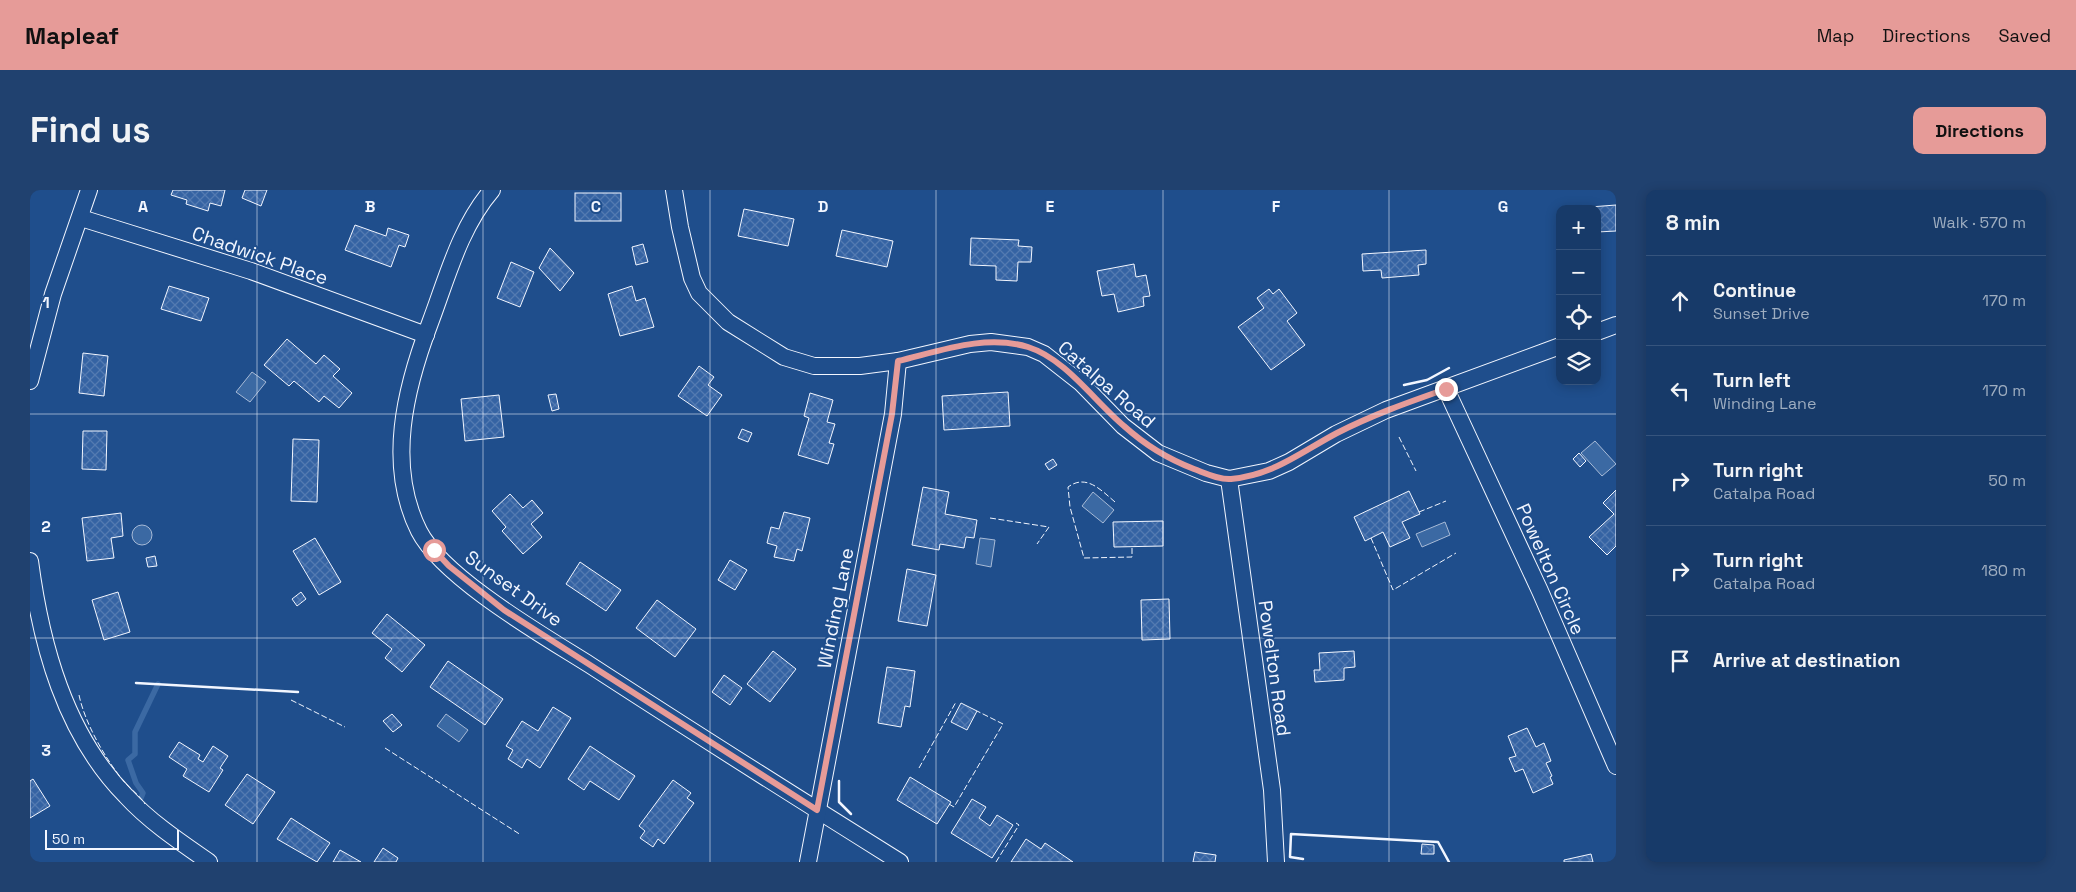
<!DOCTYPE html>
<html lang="en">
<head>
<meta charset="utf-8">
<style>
	body { margin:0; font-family:"Space Grotesk",sans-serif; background:#20416f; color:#f1f3f6 }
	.controls { position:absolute; right:15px; top:15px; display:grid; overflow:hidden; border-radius:10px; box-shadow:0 2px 12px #0003 }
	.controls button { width:45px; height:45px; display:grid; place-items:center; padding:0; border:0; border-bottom:1px solid #36547d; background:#173a69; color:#f1f3f6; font:25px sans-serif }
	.scale { position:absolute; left:15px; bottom:12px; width:134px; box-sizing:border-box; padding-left:5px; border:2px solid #f2f6ff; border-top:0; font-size:14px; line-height:18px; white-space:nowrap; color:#f2f6ff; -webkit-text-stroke:4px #1f4e8c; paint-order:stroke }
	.stop { position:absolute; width:15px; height:15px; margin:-11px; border:4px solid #e69b98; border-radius:50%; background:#fff }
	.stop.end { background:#e69b98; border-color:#fff; box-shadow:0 1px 5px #0008 }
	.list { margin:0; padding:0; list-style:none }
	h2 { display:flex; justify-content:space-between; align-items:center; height:65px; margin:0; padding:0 20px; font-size:21px }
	h2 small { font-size:16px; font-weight:400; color:#9eadc0 }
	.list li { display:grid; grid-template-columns:32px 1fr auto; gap:15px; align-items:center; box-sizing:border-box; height:90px; padding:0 20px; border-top:1px solid #36547d }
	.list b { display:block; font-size:19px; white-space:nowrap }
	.list p { margin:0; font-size:16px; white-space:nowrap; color:#9eadc0 }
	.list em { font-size:16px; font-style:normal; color:#9eadc0 }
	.icon { flex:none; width:28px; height:28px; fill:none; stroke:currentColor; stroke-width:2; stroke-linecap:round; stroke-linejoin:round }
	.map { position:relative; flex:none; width:1586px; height:672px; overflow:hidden; border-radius:10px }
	header { display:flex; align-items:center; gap:30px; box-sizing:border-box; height:70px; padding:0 25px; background:#e69b98; color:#111 }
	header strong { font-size:24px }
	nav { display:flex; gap:28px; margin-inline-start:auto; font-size:18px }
	.intro { display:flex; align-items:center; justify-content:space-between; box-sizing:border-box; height:120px; padding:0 30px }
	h1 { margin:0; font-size:35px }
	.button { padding:12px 22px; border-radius:10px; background:#e69b98; color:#111; font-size:18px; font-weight:700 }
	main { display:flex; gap:30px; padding:0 30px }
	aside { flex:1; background:#173a69; border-radius:10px; box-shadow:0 2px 12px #0003 }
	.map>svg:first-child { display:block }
	.water { fill:#3b69a3; stroke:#a8bbd7 }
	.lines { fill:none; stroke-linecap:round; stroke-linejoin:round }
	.stream { stroke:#3b69a3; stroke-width:5.5 }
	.building { fill:url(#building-cross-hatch); stroke:#f2f6ff }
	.minor-casing { stroke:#f2f6ff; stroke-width:18 }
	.minor { stroke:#1f4e8c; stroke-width:16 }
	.fence { stroke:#f2f6ff; stroke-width:1; stroke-dasharray:6 2.5; stroke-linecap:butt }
	.wall { stroke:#f2f6ff; stroke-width:2.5 }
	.route { stroke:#e69b98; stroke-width:6 }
	.grid { fill:none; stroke:#f2f6ff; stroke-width:1; stroke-opacity:0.55 }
	.labels { text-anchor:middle; stroke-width:4; stroke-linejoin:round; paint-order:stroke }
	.street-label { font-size:19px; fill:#f2f6ff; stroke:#1f4e8c }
	.grid-label { font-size:16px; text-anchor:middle; font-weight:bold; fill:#f2f6ff; stroke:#1f4e8c; stroke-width:4; stroke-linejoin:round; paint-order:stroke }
</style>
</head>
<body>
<header>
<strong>Mapleaf</strong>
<nav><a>Map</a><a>Directions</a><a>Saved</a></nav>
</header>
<div class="intro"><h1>Find us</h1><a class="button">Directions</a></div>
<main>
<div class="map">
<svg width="1586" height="672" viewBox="0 0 1586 672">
	<defs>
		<pattern id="building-cross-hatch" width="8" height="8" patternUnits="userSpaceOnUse" patternTransform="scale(1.25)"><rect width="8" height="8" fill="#3563a3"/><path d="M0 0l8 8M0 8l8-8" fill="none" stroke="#537ab1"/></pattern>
	</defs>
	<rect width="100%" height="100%" fill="#1f4e8c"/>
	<g class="water">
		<polygon points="222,182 236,192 220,212 206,202"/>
		<polygon points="1565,251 1586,274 1572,286 1551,263"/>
		<polygon points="1063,302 1084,320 1073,333 1052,316"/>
		<polygon points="1415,332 1420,345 1392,357 1386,344"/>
		<circle cx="112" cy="345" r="10"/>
		<polygon points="950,348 965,350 961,377 946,374"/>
		<polygon points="416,524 438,540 429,552 407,536"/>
	</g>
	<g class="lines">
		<polyline class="stream" points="111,608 113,603 106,593 98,570 105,564 105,542 128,494"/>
	</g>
	<g class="building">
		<polygon points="143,0 195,0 191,16 180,13 178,21 156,14 157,10 141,5"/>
		<polygon points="215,0 237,0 231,16 212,8"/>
		<rect x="545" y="3" width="46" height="28"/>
		<polygon points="1586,15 1586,41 1567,42 1567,19 1560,17"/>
		<polygon points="714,19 764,29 758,56 708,46"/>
		<polygon points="325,35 356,46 358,38 379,45 375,57 369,55 361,77 315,60"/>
		<polygon points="812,40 863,51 857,77 806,66"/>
		<polygon points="941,48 989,50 988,56 1002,57 1001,72 988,72 987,91 966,90 966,76 940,75"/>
		<polygon points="613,54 618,72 606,75 602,57"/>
		<polygon points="520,58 544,83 530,101 509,78"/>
		<polygon points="1396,60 1396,74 1388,75 1389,85 1352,88 1351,80 1333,81 1332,64"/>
		<polygon points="481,72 504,82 490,117 467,108"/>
		<polygon points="1104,74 1106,87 1116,85 1120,106 1113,107 1114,116 1088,122 1084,104 1072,106 1067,81"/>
		<polygon points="139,96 179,108 171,131 131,119"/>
		<polygon points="602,96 606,111 615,108 624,137 590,146 578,104"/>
		<polygon points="1239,99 1243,104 1249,99 1267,123 1257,131 1275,155 1241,180 1208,137 1234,118 1227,108"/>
		<polygon points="257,149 286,174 294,165 310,179 303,186 322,203 309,218 294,206 289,212 264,191 259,196 234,175"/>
		<polygon points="53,163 78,166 74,206 49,203"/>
		<polygon points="669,176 684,187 678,195 692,205 677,226 648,206"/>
		<polygon points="978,202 980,236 914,240 912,206"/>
		<polygon points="780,203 803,210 797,232 805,234 799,253 804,254 798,274 768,265 779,228 774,226"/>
		<polygon points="526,204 529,219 522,221 518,205"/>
		<polygon points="469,205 474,247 435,251 431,209"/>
		<polygon points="712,239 722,243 718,252 708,248"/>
		<polygon points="53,241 77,241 76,280 52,279"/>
		<polygon points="263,249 289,250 287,312 261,311"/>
		<polygon points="1549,263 1556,271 1550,277 1543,269"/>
		<polygon points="1023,269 1027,275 1019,280 1015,274"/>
		<polygon points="893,297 919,302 915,324 947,330 944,348 936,347 934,358 910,354 909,360 882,355"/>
		<polygon points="1586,300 1586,356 1577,365 1559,347 1584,324 1573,313"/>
		<polygon points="1379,301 1390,324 1372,332 1380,348 1360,357 1353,342 1335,351 1324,327"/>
		<polygon points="480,304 493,318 502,310 513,323 501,334 512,347 493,364 472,341 476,337 462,321"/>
		<polygon points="754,322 780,328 772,361 767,359 764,371 744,367 747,356 737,353 741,337 749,339"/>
		<polygon points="91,323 93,346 81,348 84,368 57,371 52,328"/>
		<polygon points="1133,331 1133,356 1084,357 1083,332"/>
		<polygon points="285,348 311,392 289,405 263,361"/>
		<polygon points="125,366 127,376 118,377 116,368"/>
		<polygon points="700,370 717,380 705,400 688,390"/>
		<polygon points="550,372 591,400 576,421 536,394"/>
		<polygon points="877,379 906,385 897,436 868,431"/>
		<polygon points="88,402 100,442 74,450 62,410"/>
		<polygon points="271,402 276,409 267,416 262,409"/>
		<polygon points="1139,409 1140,449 1112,450 1111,410"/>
		<polygon points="627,410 666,439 645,467 606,438"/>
		<polygon points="357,424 395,455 372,482 355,468 362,459 342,443"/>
		<polygon points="743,461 766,479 740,512 717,494"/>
		<polygon points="1324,461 1325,477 1314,478 1314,490 1285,492 1284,480 1290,480 1289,463"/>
		<polygon points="418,471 473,509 455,535 400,497"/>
		<polygon points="857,477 885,481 880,517 875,516 871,537 848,533"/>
		<polygon points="694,485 712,498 700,515 682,502"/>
		<polygon points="931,513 947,521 937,540 921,532"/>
		<polygon points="523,517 541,528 510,578 497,569 492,578 478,569 483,560 476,556 492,531 508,541"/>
		<polygon points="362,524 372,535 363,542 353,531"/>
		<polygon points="1497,538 1506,557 1514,553 1521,571 1516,573 1522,586 1520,587 1523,594 1503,603 1493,579 1485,582 1479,568 1486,566 1478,546"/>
		<polygon points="149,552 170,565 168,569 173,572 183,556 198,566 190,578 193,580 179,602 153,586 157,579 139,567"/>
		<polygon points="560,556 605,586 589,610 560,591 554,600 538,589"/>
		<polygon points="217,584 245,602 223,634 195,615"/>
		<polygon points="880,587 921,612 907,634 867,610"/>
		<polygon points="3,589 20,616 0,628 0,591"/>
		<polygon points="643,590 661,603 657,608 664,613 634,654 628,649 623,657 610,648 615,641 609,636"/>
		<polygon points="942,609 956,617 949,628 960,636 967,625 983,635 962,668 921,643"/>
		<polygon points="261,628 300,653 287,672 247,649"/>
		<polygon points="996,649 1011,659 1015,653 1043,672 981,672"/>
		<polygon points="1392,654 1404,655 1404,664 1391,664"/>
		<polygon points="353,658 368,668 366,672 344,672"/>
		<polygon points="310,660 331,672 303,672"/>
		<polygon points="1165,662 1186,665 1185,672 1163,672"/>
		<polygon points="1561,664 1563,672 1534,672 1534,670"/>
	</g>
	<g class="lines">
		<defs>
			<g id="minor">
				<path d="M462,0C430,37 417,88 400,133C375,199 356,275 389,341C413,388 514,446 560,475C663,542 766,607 870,672"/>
				<polyline points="644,0 650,37 662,88 669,103 698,132 754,167 784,176 830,176 868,171 940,154 961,152 998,157 1014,164 1051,193 1093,236 1128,263 1176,283 1199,289 1239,281 1259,272 1306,244 1356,220 1530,156"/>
				<polyline points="51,28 221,81 396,145"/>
				<polyline points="1567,142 1586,135"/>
				<polyline points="0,191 23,104 59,0"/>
				<polyline points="1416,199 1510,401 1586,576"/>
				<polyline points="1199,289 1242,600 1246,672"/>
				<path d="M0,371C11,455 35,544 96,606C120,632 150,652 179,672"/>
				<polyline points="778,672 863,224 868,171"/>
			</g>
		</defs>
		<use href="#minor" class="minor-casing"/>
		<use href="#minor" class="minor"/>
		<g class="fence">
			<polyline points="1369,247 1386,281"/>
			<path d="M1085,312C1070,299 1056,284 1038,297L1040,317L1054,368L1102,367V357"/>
			<polyline points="1389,322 1416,311"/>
			<polyline points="960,328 1019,337 1007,354"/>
			<polyline points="1341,348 1363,400 1426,363"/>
			<path d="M49,505C55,534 77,572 96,594C103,601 110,606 115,614"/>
			<polyline points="261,510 315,537"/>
			<polyline points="355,558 491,645"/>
			<polyline points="889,578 926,512"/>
			<polyline points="919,614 924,617 973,534 947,521"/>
			<polyline points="966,672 989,635 986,633"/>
		</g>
		<g class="wall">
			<polyline points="1039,161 1072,190"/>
			<polyline points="1374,195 1397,190 1419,178"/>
			<polyline points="106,493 268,502"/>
			<polyline points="809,591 809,612 821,624"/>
			<polyline points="1273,669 1260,667 1261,644 1408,652 1419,672"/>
		</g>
	</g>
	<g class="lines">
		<path class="route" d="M404,360L419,376L474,420L787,620L862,224L868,171C910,161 955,144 998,157C1036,169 1064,211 1094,236C1115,255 1138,269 1164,279C1175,283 1189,290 1201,289C1244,285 1271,262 1307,243C1342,225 1379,212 1416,199"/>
	</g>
	<path class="grid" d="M227,0V672M453,0V672M680,0V672M906,0V672M1133,0V672M1359,0V672M0,224H1586M0,448H1586"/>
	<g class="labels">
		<g class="street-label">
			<text transform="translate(230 65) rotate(19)" y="7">Chadwick Place</text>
			<text transform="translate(1077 194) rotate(41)" y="7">Catalpa Road</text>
			<text transform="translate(1521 379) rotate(66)" y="7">Powelton Circle</text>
			<text transform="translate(484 398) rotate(36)" y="7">Sunset Drive</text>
			<text transform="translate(805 418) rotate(-79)" y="7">Winding Lane</text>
			<text transform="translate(1245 478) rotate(82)" y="7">Powelton Road</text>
		</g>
	</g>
	<g class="grid-label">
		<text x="113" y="22">A</text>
		<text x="340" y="22">B</text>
		<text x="566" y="22">C</text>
		<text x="793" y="22">D</text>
		<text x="1020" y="22">E</text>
		<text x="1246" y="22">F</text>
		<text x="1473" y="22">G</text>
		<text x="16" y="118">1</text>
		<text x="16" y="342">2</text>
		<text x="16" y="566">3</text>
	</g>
</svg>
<div class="controls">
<button>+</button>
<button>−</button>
<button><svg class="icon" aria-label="locate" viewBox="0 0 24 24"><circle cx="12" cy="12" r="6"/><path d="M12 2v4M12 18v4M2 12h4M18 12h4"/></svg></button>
<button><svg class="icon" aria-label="layers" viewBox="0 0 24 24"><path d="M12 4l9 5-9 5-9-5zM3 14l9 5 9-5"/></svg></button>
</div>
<div class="scale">50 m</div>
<div class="stop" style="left:404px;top:360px"></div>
<div class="stop end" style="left:1416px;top:199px"></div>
</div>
<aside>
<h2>8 min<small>Walk · 570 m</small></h2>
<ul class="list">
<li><svg class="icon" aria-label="ahead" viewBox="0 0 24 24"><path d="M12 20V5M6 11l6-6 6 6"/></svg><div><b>Continue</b><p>Sunset Drive</p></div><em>170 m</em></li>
<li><svg class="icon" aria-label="left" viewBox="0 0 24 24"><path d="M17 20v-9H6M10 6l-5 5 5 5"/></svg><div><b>Turn left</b><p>Winding Lane</p></div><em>170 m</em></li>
<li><svg class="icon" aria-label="right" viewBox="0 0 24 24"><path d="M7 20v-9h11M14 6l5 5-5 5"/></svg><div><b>Turn right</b><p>Catalpa Road</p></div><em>50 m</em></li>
<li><svg class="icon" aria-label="right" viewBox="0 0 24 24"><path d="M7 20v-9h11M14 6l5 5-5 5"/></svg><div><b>Turn right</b><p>Catalpa Road</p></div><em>180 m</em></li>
<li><svg class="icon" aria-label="arrive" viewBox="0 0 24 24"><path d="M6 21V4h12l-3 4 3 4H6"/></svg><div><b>Arrive at destination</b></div></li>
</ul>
</aside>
</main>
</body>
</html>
